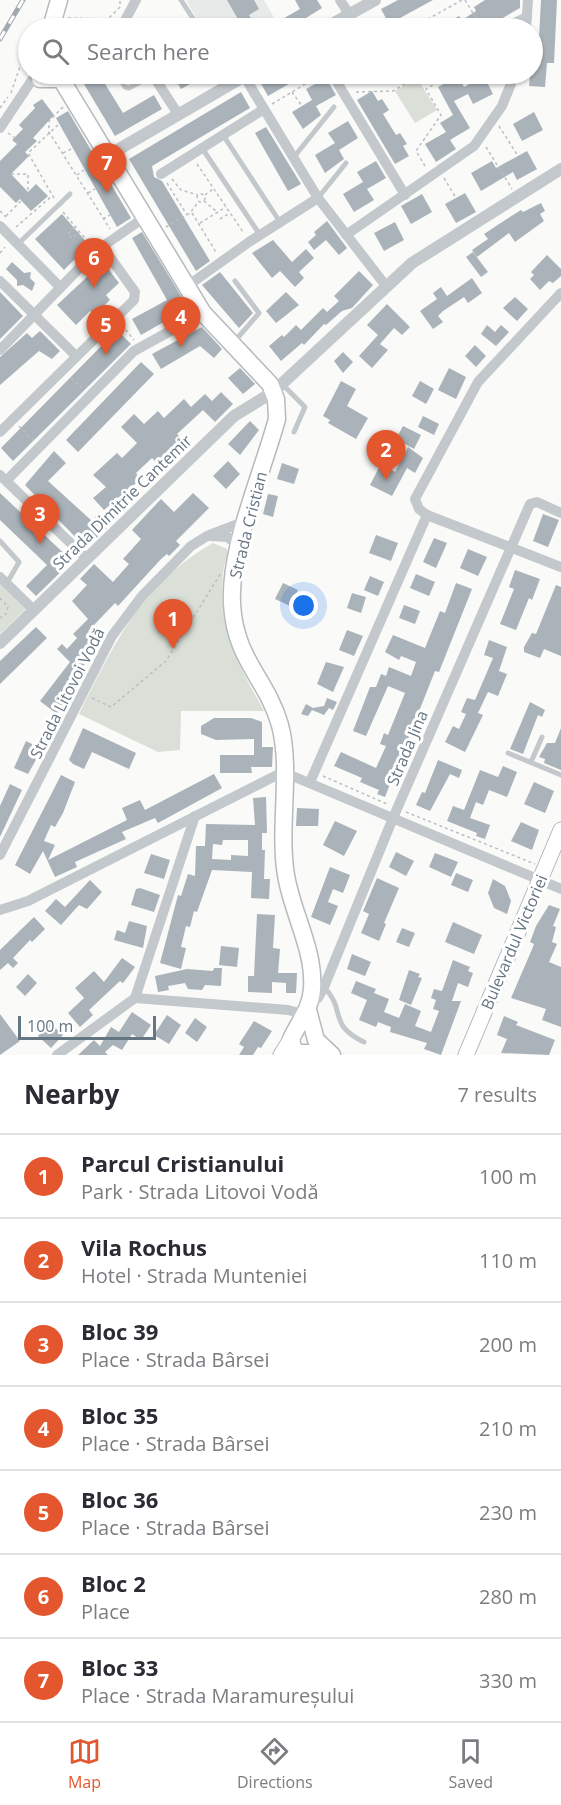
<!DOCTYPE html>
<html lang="en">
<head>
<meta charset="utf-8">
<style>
	body { margin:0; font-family:"Open Sans",sans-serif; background:#f2f2f3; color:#2b2b33 }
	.scale { position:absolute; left:18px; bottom:15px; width:138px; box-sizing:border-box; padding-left:6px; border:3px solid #657683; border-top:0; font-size:16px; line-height:21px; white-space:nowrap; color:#657683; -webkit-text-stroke:4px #fff; paint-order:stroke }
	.you { position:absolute; left:304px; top:606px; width:21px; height:21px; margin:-15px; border:4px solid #fff; border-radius:50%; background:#1a73e8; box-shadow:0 0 0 9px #1a73e833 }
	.badge { display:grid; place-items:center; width:39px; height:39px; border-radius:50%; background:#e4572e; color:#fff; font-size:20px; font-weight:700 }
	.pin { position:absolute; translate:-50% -50px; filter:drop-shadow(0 2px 3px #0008) }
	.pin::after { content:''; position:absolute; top:32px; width:21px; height:18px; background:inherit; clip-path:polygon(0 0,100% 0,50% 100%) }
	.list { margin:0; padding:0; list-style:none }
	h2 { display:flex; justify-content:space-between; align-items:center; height:78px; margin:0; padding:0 24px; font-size:26px }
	h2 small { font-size:20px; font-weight:400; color:#7c7c81 }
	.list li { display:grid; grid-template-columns:39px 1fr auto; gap:18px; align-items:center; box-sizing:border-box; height:84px; padding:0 24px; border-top:2px solid #e1e1e2 }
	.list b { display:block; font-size:22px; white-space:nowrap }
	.list p { margin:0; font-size:20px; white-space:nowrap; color:#7c7c81 }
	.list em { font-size:20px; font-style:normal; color:#7c7c81 }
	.icon { flex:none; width:33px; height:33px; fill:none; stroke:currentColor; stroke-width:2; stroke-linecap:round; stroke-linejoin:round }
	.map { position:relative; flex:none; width:561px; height:1055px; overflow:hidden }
	.search { position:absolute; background:#fff; box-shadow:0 2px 4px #0004; left:18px; right:18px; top:18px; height:66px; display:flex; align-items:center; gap:15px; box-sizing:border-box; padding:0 21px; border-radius:33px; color:#7c7c81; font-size:22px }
	.sheet { height:666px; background:#fff }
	nav { display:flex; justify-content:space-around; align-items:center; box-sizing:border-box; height:84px; border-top:2px solid #e1e1e2; background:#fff; font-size:16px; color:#7c7c81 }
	nav a { display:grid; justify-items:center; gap:3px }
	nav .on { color:#e4572e }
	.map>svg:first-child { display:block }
	.built { fill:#e8e9e9 }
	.green { fill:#dadfd7 }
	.building { fill:#aab3b9; fill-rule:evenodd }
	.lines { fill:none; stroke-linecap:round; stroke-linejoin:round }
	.secondary-casing { stroke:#b3babf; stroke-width:17 }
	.primary-casing { stroke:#b5babe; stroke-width:19 }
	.path { stroke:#bbbfc2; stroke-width:1.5; stroke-dasharray:3 3; stroke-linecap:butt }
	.service { stroke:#c3c8cc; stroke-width:5 }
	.minor { stroke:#c3c8cc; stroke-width:10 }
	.tertiary { stroke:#c3c8cc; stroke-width:12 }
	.secondary { stroke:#fff; stroke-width:15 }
	.primary { stroke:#fff; stroke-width:16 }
	.rail-casing { stroke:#a2aab0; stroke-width:5 }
	.rail { stroke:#fff; stroke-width:3; stroke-dasharray:9; stroke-linecap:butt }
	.labels { text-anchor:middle; stroke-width:6; stroke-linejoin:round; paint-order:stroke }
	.street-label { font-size:16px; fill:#657683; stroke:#fff }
</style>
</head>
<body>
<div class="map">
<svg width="561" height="1055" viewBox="0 0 561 1055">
	<rect width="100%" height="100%" fill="#fafaf8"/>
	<polygon class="built" points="186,0 264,0 280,28 257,28 255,25 242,28 202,28"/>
	<g class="green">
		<polygon points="417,78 437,110 415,123 395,91"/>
		<path d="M213,543L227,549C228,555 226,560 224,566C222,580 222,599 223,613C228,648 247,680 264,711H181L180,750L158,752L79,714C115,643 141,584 213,543Z"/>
		<polygon points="2,583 27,608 0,634 0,585"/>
	</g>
	<g class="building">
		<polygon points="227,0 254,0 259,9 249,15 257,28 243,28"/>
		<polygon points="295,0 317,0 322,8 306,18 308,22 297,28 283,28 279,21 300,9"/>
		<polygon points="398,0 433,0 389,24 381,9"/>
		<polygon points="485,0 520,0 520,8 485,28 449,28 446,23 459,16 462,20 476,11 474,7"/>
		<polygon points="541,0 557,0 554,63 547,63 545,87 529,86 532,56 538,56"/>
		<rect x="82" y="20" width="25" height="8"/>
		<polygon points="78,74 99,74 123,113 154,95 162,109 115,136"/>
		<polygon points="172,74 208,74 181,89"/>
		<polygon points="274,74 306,74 268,96 260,82"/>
		<polygon points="482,74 507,74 488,84 493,94 473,104 468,94 454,101 470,128 450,140 456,149 436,162 425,144 446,132 440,123 453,115 438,87 458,76 464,87 484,76"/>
		<polygon points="326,78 336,95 316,106 321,115 303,129 292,112 312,100 306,89"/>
		<polygon points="372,91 378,101 382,99 389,110 383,114 396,135 400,133 407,144 403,146 409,156 395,164 357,100"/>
		<polygon points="241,92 250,108 152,166 154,177 162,181 210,261 196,271 129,159"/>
		<polygon points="42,99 54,115 33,138 37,141 25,152 29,156 11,174 28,192 36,184 48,196 31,211 20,199 16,203 0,187 0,161 17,144 12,140 23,129 19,125 35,108 33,105"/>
		<polygon points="68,111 131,218 117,227 56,118"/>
		<polygon points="534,112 543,130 522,141 513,124"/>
		<polygon points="348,121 358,138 339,150 344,159 325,173 315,155 335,143 328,133"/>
		<polygon points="266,127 301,184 288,191 255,133"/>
		<polygon points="527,151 537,169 517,180 513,172 481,191 471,173 492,161 496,168"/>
		<polygon points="376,161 386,178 367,189 374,200 354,212 343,194 363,182 357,172"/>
		<polygon points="465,193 476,212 456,223 445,204"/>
		<polygon points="422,194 432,212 411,224 401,206"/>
		<polygon points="541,203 545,211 540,214 544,221 515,242 509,233 477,257 472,250 488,239 484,234 496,226 521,210 523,212"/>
		<polygon points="62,214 89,245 64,270 35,239"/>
		<polygon points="327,221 347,248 339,255 326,240 314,250 308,242 316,235 314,232"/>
		<polygon points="395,222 404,240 384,251 374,233"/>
		<polygon points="142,232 186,304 174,311 176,315 141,335 132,319 167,300 132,238"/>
		<polygon points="273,240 292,262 306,249 314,258 299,272 304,278 295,287 280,271 272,278 252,253"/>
		<polygon points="473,252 488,272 481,277 466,257"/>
		<polygon points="547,255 561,269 561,276 553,283 549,281 540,290 530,279 534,275 531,272"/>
		<polygon points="12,262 24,273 31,272 30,278 35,283 32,291 23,285 17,286 17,280 6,269"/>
		<polygon points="103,262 119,283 106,295 110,300 94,315 90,311 76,325 57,305"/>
		<polygon points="359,271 373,285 352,308 342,311 326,325 324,324 304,345 302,343 281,361 269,346 282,335 284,337 296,325 301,330 323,308 327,312 339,301 334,296"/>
		<polygon points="220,272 253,313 239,328 202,285"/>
		<polygon points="472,278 482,293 468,303 464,297 443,311 438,316 443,322 433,329 420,311 437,299 433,293 441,287 447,296"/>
		<polygon points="0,292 23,316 0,339"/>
		<polygon points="286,292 299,305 276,323 266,311"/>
		<polygon points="515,297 528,309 517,321 503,308"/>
		<polygon points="387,304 410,327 402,335 394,328 380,344 388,350 372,368 359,356 378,335 367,325"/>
		<polygon points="487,325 495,332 501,325 509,332 496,346 481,334"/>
		<polygon points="202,327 222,349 214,358 200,346 161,369 152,354"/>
		<polygon points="117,330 131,344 13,461 1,448"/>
		<polygon points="40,331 60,351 52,359 39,351 0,385 0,357 27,333 32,338"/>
		<polygon points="475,345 486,356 476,367 465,356"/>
		<polygon points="343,352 353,362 343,373 334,361"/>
		<polygon points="141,362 154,374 78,452 66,440"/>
		<polygon points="240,368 255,384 243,394 228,378"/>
		<polygon points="449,368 466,377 456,399 438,390"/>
		<polygon points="341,381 356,389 347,406 368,418 356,439 328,423 330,420 323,416"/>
		<polygon points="420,381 434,389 426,404 412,396"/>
		<polygon points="221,392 233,404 215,422 203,410 177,434 190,447 179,458 171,450 157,463 152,458 136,473 141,479 104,510 93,498 106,487 93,475 117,453 122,458 137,443 121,427 134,414 144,424 158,411 164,418 184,399 191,407 205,394 212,401"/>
		<polygon points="423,416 439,424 434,435 418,427"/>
		<polygon points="250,421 259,430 240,455 228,444"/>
		<polygon points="403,426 421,435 414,449 396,439"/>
		<polygon points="408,447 423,458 415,473 407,468 392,496 370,485 381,464 395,472"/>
		<polygon points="54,451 66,463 48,481 92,521 98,514 110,525 91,543 87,539 82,544 25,485"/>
		<polygon points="228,461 240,474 226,489 213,476"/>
		<polygon points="282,463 299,469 294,484 277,479"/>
		<polygon points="0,493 72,561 36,596 26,586 47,565 0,520"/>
		<polygon points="193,493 209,508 176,541 180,545 169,556 167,554 161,559 118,606 115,603 94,625 105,634 85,655 89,660 73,676 77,680 63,696 68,700 57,714 40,701 70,662 57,649 62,644 67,649 77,638 73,634 88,619 72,601 87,585 80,579 94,564 113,582 129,564 123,559 141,539 132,530 161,499 174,512"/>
		<polygon points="268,494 278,496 273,517 263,514"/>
		<polygon points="543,514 559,520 548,547 533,541"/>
		<polygon points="376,535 398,543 391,561 369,553"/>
		<polygon points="434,538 447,543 436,568 423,562"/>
		<polygon points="468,549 487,557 478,576 460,568"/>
		<polygon points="515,570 540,579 532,600 529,598 516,630 500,624 514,589 509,587"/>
		<polygon points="416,574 435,582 429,596 410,588"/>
		<polygon points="370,576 384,582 378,596 364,590"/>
		<polygon points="283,583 298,590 290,606 275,599"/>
		<polygon points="456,583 472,589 439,672 435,671 385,797 377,794 379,790 360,782 362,778 334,766 341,752 376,768 386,746 380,744 384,733 388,735 405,693 388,686 366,736 353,731 370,687 376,687 381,674 386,676 389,667 411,676 416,662 401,656 399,660 385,652 393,635 425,648 440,611 445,613"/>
		<polygon points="556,585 561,587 561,656 544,649 540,658 524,652 524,647 532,633 536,634"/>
		<polygon points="352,593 366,597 361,613 347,608"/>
		<polygon points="404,605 420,611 415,624 399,618"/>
		<polygon points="36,627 47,638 0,684 0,661"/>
		<polygon points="347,630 363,636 354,656 339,650"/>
		<polygon points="489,640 507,647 499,671 507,674 498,696 488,692 478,713 483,715 465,752 445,742 453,726 459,729 466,714 461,712 467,698 475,700 493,658 484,655"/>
		<polygon points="326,662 344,667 333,692 317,684"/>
		<polygon points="327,698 337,702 333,710 329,708 324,715 312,710 308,716 301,714 306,704 313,708 324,706"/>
		<polygon points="530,702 545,710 542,717 538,715 523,754 510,749"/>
		<polygon points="214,718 251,718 262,722 262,747 273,747 272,767 251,767 252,773 220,773 220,755 254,755 254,739 216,740 201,734 201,726"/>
		<polygon points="83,728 136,753 129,769 92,752 84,769 73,764 69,760"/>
		<polygon points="561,728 561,770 544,763 545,759 539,757 547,743 555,743"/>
		<polygon points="26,741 42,749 28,774 14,768"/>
		<polygon points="438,760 462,770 459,778 450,774 430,811 416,805 422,792 425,793"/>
		<polygon points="503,766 517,772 507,797 489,790 483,805 476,802 470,818 490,825 485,839 476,836 477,833 447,821 453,806 464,810 480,770 498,777"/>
		<polygon points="214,774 222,788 158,823 155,818 122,832 126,839 75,862 77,867 55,877 43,851 30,874 15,865 61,775 75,782 63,813 55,827 51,825 44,841 55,845 48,860 127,820 122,808 140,800 145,810"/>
		<polygon points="534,782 554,791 545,813 524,804"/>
		<polygon points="10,784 22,790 0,837 0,806"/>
		<path d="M266,797L267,833H262V850H265L264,879H270L269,899L251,898L252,872L212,870L197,912L194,911L190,927L186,926L181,947L186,948L181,969L160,963L178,895L181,896L188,874L195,876L196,846H205L206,824L255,825L253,798ZM223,840H248V856L231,855V860L212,859L213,844L222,845Z"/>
		<polygon points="297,808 319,809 318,826 296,826"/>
		<polygon points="335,821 357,831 344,856 323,845"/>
		<polygon points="521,822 539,830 532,850 511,841"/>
		<polygon points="396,852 414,861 406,876 389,867"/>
		<polygon points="435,853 458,862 451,877 429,867"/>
		<polygon points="151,854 170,860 164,879 144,873"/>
		<polygon points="330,867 350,875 343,893 333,889 328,902 338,906 330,925 311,917"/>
		<polygon points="456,873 473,880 468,892 451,885"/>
		<polygon points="377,878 399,888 384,923 386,924 379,941 361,933 369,914 363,911"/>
		<polygon points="493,879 505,886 511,901 507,914 494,908 488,893"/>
		<polygon points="90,880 102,892 87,909 79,905 61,925 45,911 56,899 65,907"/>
		<polygon points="140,888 160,895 154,912 131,905 136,889"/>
		<polygon points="549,905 560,909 553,926 556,927 552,942 557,944 549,962 561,967 561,1027 542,1020 546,1009 511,998 533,947 534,944 530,942 536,926"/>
		<polygon points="257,914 275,915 273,948 280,949 278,973 297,973 296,993 286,993 286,983 272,982 272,993 248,992 248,976 254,976"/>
		<polygon points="34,917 45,929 32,942 30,940 13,958 18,963 13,968 8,963 0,970 0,950"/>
		<polygon points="129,921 147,926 143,948 114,940 117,930 125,933"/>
		<polygon points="453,922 482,935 474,954 445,942"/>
		<polygon points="402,928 415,933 409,947 396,942"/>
		<polygon points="221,946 239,948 237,967 219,965"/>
		<polygon points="352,954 371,962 365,976 347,969"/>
		<polygon points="122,958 135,967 123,983 120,981 89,1010 93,1015 80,1027 68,1013 84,998 75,988 94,971 104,982"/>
		<polygon points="453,960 470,967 468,971 473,973 468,987 458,983 452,1001 461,1001 441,1055 424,1049 427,1043 390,1032 391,1027 378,1022 376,1027 359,1020 367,1000 351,993 356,981 376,989 374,993 389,999 384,1012 399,1018 405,1004 421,1011 415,1026 431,1032 439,1011 433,1009 436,1000 431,998 434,989 442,991"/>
		<polygon points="214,968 222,968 221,986 205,985 202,990 188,989 185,983 168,986 169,990 158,992 155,976 187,969 213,971"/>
		<polygon points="409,970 420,974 418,977 422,978 411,1005 399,1000"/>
		<polygon points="28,974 37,983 25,996 16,987"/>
		<polygon points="132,1012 151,1025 141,1040 132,1034 122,1050 113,1045 105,1052 108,1055 78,1055 94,1040 100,1046 111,1027 119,1032"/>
		<polygon points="0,1014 20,1041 0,1055"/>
		<polygon points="167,1015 181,1025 169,1044 154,1035"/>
		<polygon points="504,1016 518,1022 516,1025 555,1040 549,1055 501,1053 507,1039 497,1035"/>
		<polygon points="195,1018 207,1027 197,1042 185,1033"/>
		<polygon points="254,1021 272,1031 261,1048 258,1047 253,1055 239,1055 244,1047 239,1044"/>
		<polygon points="50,1023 63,1035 51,1048 38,1036"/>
	</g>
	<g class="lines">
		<defs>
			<g id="secondary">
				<polyline points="281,1055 291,1039"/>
				<polyline points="466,1055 561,830"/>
			</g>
			<g id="primary">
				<polyline points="51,28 59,0"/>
				<path d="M58,74L203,313L270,384L276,399L277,419C262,474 229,548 232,604C235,660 267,679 280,725C292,770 278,828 286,875C292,913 315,950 312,989C311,1008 299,1022 291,1039L293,1048L298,1053H328"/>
				<polyline points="40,79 61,79"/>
				<polyline points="308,1010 316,1040 332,1055"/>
			</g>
		</defs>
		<use href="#secondary" class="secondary-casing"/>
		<use href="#primary" class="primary-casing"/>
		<g class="path">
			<polyline points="465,0 482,28"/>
			<polyline points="68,18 108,19 120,7 120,0"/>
			<polyline points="412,28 462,0"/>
			<polyline points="292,92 302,106"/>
			<polyline points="356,92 393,91 417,77"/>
			<polyline points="11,93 28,43"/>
			<polyline points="272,104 322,74"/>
			<polyline points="63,107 49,121 49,132 110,229"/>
			<polyline points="0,108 8,97"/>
			<polyline points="499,126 518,156"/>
			<polyline points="8,133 15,138"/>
			<polyline points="486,147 512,189"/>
			<polyline points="63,153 73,148"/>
			<polyline points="197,164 243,232"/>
			<polyline points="425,166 416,151 441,115 426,89 451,74"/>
			<polyline points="11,174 28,174 28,192"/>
			<polyline points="77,175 84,170"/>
			<polyline points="444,178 456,198"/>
			<polyline points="172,179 181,190 198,195"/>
			<polyline points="167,183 187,215"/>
			<polyline points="88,193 95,189"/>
			<circle cx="201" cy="198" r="4"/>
			<polyline points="205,195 213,189"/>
			<polyline points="54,198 28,153 59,124"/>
			<polyline points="204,201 216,211"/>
			<polyline points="0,211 6,217"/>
			<polyline points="63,212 89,243"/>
			<polyline points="192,213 216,252"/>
			<polyline points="6,216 21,201"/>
			<polyline points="103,219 110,215"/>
			<polyline points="220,219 230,213"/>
			<polyline points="200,223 226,207"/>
			<polyline points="16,227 52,196"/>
			<polyline points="75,227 68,234 72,238 79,232"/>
			<polyline points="166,227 190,213 199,201"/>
			<polyline points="0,253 5,247"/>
			<polyline points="122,325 134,340"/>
			<polyline points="71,378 83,389"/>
			<polyline points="19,426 33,440"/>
			<polyline points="0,598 8,607 6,614 0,618"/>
			<polyline points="92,698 111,707 166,661 221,573"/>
			<polyline points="323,776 387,804"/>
			<polyline points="406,812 535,864"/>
		</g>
		<g class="service">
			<polyline points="181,0 199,28"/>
			<polyline points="117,74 125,87 129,88 153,75"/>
			<polyline points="223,135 280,222"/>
			<polyline points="202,148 260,235"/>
			<polyline points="294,157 334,107"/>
			<polyline points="318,198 346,163"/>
			<polyline points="18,244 70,194"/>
			<polyline points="234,342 259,313 235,281"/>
			<polyline points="282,384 305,407 294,432"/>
			<polyline points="0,541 19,562 7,583"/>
			<polyline points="508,753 561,775"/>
			<polyline points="531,762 542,737"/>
			<path d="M324,987C347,1011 327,1024 364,1042"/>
		</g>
		<g class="minor">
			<polyline points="340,0 349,14"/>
			<polyline points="123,28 122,26 136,0"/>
			<polyline points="504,28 527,17"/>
			<polyline points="526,28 528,0"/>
			<polyline points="152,74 178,114"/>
			<polyline points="332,74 405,195"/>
			<polyline points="427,74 428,74"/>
			<polyline points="244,76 318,198 386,286"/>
			<polyline points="0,128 36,74"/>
			<polyline points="161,174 264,109"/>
			<polyline points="0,226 60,287"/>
			<polyline points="346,235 474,146 502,106 515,74"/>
			<polyline points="0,281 75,355"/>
			<polyline points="186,287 249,242 318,198"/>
			<polyline points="561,293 478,382 415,499 419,509 427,515 561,567"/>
			<polyline points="0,350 96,251 145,217"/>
			<polyline points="0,432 134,300 135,292 102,246"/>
			<polyline points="0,475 87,559"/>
			<polyline points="7,480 134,351 203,313"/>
			<polyline points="210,536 228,537 240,548"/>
			<polyline points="0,577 34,610"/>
			<polyline points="310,782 427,515"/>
			<polyline points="0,855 112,636 142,596 191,546 207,536 246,521"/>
			<polyline points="0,910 28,901 283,772 561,889"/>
			<polyline points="135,998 195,816"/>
			<polyline points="310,1003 318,998 324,987 393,818 530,504 537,502 561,513"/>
			<polyline points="57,1055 135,998 288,1010 304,1014"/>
		</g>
		<g class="tertiary">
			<polyline points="325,28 375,0"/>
			<polyline points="109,155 248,74"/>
			<polyline points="0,643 234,416 273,392 412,263 561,169"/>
		</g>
		<use href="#secondary" class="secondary"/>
		<use href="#primary" class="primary"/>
		<defs>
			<polyline id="rail" points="0,39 23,0"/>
		</defs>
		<use href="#rail" class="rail-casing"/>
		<use href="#rail" class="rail"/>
	</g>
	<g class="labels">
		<g class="street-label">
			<text transform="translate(122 502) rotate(-44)" y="6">Strada Dimitrie Cantemir</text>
			<text transform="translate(248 525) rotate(-76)" y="6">Strada Cristian</text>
			<text transform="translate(67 693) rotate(-63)" y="6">Strada Litovoi Vodă</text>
			<text transform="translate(407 748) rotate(-67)" y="6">Strada Jina</text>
			<text transform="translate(514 942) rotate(-67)" y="6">Bulevardul Victoriei</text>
		</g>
	</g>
</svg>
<div class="scale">100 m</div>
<div class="you"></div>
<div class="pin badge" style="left:173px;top:649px">1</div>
<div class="pin badge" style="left:386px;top:480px">2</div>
<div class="pin badge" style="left:40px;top:544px">3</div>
<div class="pin badge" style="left:181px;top:347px">4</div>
<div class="pin badge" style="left:106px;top:355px">5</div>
<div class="pin badge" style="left:94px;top:288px">6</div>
<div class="pin badge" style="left:107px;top:193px">7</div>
<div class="search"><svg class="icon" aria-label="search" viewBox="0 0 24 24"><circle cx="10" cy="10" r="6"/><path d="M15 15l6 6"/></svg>Search here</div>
</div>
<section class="sheet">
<h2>Nearby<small>7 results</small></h2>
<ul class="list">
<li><span class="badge">1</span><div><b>Parcul Cristianului</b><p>Park · Strada Litovoi Vodă</p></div><em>100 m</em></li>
<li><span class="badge">2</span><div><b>Vila Rochus</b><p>Hotel · Strada Munteniei</p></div><em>110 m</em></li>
<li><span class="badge">3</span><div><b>Bloc 39</b><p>Place · Strada Bârsei</p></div><em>200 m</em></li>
<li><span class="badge">4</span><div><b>Bloc 35</b><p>Place · Strada Bârsei</p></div><em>210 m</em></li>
<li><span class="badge">5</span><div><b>Bloc 36</b><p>Place · Strada Bârsei</p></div><em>230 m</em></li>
<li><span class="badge">6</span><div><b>Bloc 2</b><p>Place</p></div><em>280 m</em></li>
<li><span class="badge">7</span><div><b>Bloc 33</b><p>Place · Strada Maramureșului</p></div><em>330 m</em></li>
</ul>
</section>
<nav>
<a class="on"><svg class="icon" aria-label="map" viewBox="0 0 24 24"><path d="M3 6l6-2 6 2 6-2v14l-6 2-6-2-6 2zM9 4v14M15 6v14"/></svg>Map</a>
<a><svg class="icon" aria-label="directions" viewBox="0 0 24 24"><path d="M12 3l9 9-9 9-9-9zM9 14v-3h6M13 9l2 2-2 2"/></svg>Directions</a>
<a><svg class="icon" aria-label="saved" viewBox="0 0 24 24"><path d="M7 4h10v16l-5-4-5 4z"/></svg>Saved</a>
</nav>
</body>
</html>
